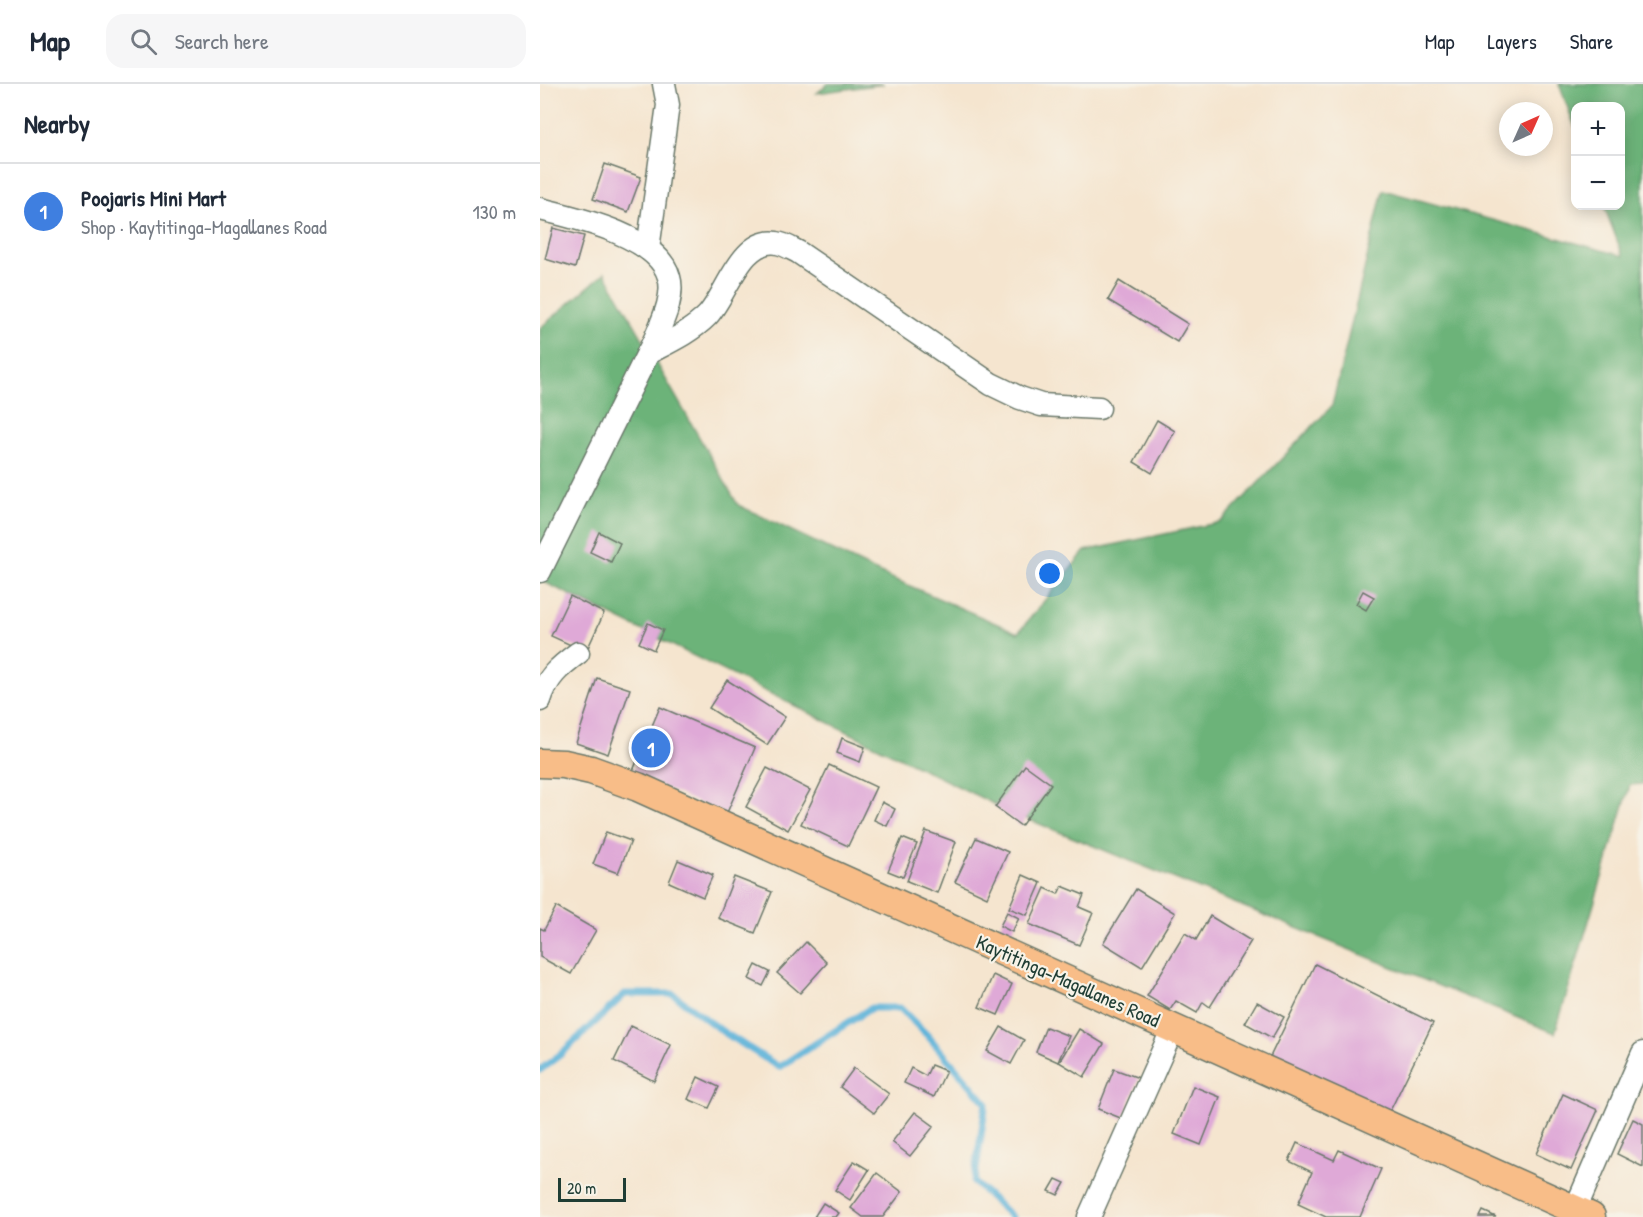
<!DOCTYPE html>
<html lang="en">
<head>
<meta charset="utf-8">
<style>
	body { margin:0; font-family:"Patrick Hand",sans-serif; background:#f6f6f7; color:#1f2937 }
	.controls { position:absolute; right:18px; top:18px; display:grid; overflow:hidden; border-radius:12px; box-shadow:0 3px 15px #0003 }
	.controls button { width:54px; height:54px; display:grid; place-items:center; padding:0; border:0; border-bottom:2px solid #e0e1e3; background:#fff; color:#1f2937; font:30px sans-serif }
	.compass { position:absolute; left:959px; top:18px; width:54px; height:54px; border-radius:50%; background:#fff; box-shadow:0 3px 15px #0003; rotate:45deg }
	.scale { position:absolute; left:18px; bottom:15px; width:68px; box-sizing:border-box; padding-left:6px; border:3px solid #1f3d34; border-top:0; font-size:16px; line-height:21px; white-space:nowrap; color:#1f3d34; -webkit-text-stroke:4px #f7f3e8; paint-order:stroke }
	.you { position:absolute; left:510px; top:490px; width:21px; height:21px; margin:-15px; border:4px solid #fff; border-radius:50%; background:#1a73e8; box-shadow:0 0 0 9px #1a73e833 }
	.badge { display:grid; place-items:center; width:39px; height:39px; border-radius:50%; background:#ea580c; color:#fff; font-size:20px; font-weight:700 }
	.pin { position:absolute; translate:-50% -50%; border:3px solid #fff; box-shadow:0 2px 6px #0006 }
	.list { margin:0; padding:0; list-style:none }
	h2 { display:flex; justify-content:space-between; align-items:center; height:78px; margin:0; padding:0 24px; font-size:26px }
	h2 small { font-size:20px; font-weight:400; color:#747a83 }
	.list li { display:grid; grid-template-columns:39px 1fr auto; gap:18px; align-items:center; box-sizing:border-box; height:96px; padding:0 24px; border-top:2px solid #e0e1e3 }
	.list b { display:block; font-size:22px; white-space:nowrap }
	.list p { margin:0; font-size:20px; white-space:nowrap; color:#747a83 }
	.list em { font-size:20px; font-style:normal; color:#747a83 }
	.icon { flex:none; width:33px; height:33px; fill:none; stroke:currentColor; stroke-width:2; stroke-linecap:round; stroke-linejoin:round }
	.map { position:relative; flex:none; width:1103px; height:1133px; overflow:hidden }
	header { display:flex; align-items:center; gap:36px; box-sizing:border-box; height:84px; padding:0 30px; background:#fff; border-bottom:2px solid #e0e1e3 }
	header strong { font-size:28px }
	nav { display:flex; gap:33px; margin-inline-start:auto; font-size:21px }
	.search { width:420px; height:54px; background:#f6f6f7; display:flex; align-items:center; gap:15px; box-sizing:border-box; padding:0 21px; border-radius:18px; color:#747a83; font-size:22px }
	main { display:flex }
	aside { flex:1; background:#fff }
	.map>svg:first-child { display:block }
	.forest { fill:#6cb379; stroke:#467856; stroke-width:1.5 }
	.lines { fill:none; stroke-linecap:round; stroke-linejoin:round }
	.stream { stroke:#5db3d9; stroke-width:7 }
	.building { fill:#dfa9d7 }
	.minor-casing { stroke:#6a786a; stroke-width:25 }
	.major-casing { stroke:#6a786a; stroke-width:31 }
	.minor { stroke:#fff; stroke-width:22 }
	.major { stroke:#f8bd88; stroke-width:28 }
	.labels { text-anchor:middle; stroke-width:4.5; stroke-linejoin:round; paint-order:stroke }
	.street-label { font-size:20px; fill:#1f3d34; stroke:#f7f3e8 }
</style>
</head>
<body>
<header>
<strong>Map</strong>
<div class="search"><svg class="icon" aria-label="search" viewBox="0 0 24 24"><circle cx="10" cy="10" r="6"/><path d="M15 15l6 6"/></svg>Search here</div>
<nav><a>Map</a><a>Layers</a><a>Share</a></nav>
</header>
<main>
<aside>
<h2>Nearby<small></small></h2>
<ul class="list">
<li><span class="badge" style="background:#3f7fe0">1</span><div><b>Poojaris Mini Mart</b><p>Shop · Kaytitinga-Magallanes Road</p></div><em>130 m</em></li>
</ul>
</aside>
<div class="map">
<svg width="1103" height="1133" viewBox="0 0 1103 1133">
	<rect width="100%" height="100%" fill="#f7f3e8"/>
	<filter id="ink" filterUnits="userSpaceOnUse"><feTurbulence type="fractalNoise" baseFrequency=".0167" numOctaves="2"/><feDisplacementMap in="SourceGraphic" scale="12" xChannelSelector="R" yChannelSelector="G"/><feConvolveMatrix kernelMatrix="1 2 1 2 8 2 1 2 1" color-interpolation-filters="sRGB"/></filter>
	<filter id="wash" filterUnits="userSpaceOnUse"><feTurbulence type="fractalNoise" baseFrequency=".008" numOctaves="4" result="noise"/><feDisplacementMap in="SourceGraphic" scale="24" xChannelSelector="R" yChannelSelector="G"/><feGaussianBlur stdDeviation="1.35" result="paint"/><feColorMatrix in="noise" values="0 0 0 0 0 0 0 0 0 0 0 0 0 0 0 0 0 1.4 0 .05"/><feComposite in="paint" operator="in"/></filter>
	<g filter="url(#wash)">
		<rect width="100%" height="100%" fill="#f5e5cf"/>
		<g class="forest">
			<polygon points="288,0 344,0 277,9"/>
			<polygon points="1019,0 1103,0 1103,700 1090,701 1015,949 470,728 0,496 0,244 65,189 198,421 331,485 478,549 545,467 681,438 792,322 843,106 1083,172 1064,122 1080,122 1080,22 1036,22 1035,43"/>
		</g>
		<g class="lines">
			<polyline class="stream" points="0,986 21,970 85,910 133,910 182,947 239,983 331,924 360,924 387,951 446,1019 434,1098 472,1133"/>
		</g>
		<g id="blocks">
			<g class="building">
				<polygon points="65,80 101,93 88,128 53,115"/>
				<polygon points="13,144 44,152 35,184 5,175"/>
				<polygon points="579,197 648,240 637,258 568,216"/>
				<polygon points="617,336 635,347 612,389 594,378"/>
				<polygon points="59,448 80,459 71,478 50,468"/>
				<polygon points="823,507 834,513 826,526 816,520"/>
				<polygon points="30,512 64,529 46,568 11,552"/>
				<polygon points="108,539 123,546 114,566 99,559"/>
				<polygon points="57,594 90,605 68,670 36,659"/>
				<polygon points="187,596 245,633 227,661 169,624"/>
				<polygon points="120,623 215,664 186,731 92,689"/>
				<polygon points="302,654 325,663 320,678 297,669"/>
				<polygon points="289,681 336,703 308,762 261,740"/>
				<polygon points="485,681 511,700 481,742 455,723"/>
				<polygon points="227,684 270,706 248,746 206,723"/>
				<polygon points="342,718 355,725 347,742 334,736"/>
				<polygon points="386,747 416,758 397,809 367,797"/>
				<polygon points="66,748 91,757 78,789 53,780"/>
				<polygon points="362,754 377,760 363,793 348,787"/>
				<polygon points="436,754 468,768 447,813 415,798"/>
				<polygon points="138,776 173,791 163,813 129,798"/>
				<polygon points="483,791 501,799 487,831 469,824"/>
				<polygon points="194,793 232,808 215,849 178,834"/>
				<polygon points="522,802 544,811 539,823 553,829 539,861 489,840 505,804 518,810"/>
				<polygon points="596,805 635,829 602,883 563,859"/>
				<polygon points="16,823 56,846 31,890 0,873 0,844 4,846"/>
				<polygon points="467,828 479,834 472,848 460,842"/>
				<polygon points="670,832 711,857 670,923 663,918 657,929 636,917 630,926 607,912 645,849 656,856"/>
				<polygon points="266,858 287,879 260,909 237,889"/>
				<polygon points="775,880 893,939 847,1033 729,975"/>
				<polygon points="216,881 230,888 223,902 209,895"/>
				<polygon points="453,891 472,900 458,931 439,923"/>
				<polygon points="717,918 744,933 732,954 705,939"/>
				<polygon points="91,942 131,961 114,997 74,977"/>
				<polygon points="461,943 484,956 471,980 447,967"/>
				<polygon points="506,943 529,952 518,978 496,968"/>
				<polygon points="539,945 564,960 544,993 519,978"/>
				<polygon points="391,981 406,987 394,1013 364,999 371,984 386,992"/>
				<polygon points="314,984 349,1010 334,1029 300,1003"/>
				<polygon points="574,985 599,994 583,1035 558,1025"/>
				<polygon points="158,993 179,1003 169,1024 148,1015"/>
				<polygon points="653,1002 680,1013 661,1061 634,1050"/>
				<polygon points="1023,1010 1058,1026 1031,1086 996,1070"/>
				<polygon points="375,1028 394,1042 370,1072 352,1058"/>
				<polygon points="1093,1035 1103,1040 1103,1083 1077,1070"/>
				<polygon points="757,1059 794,1076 799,1066 841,1085 820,1133 786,1133 758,1120 772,1088 749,1077"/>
				<polygon points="314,1077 329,1086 310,1116 295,1106"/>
				<polygon points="337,1089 362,1108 343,1133 323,1133 311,1124"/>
				<polygon points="516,1095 525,1099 518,1111 509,1107"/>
				<polygon points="283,1119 299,1129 296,1133 274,1133"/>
				<polygon points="943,1127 956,1133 940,1133"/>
			</g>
		</g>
	</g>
	<g filter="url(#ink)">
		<use href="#blocks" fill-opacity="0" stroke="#6a786a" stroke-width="1.5"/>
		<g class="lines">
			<defs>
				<g id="minor">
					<path d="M0,125C37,134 118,152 129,193C135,212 122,238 115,255L0,487"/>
					<polyline points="108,165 128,21 124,0"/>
					<path d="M108,269C129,258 151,248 167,232C187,211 201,153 237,159C244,160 252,165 258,168L451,300L480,314L501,321L559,324"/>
					<path d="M0,616C7,593 19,583 38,569"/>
					<polyline points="1035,1126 1103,969"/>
					<polyline points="549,1133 633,944"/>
				</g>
				<polyline id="major" points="0,679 24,680 51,686 98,703 1051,1133"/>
			</defs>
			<use href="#minor" class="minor-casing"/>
			<use href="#major" class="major-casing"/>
			<use href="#minor" class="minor"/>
			<use href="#major" class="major"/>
		</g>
	</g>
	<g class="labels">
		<g class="street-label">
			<text transform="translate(528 897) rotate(24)" y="7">Kaytitinga-Magallanes Road</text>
		</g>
	</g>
</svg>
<div class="controls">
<button>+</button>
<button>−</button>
</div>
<svg class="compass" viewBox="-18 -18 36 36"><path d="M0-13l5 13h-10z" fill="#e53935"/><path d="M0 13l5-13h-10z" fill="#747a83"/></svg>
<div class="scale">20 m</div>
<div class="you"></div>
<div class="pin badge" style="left:111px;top:664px;background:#3f7fe0">1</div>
</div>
</main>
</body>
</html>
